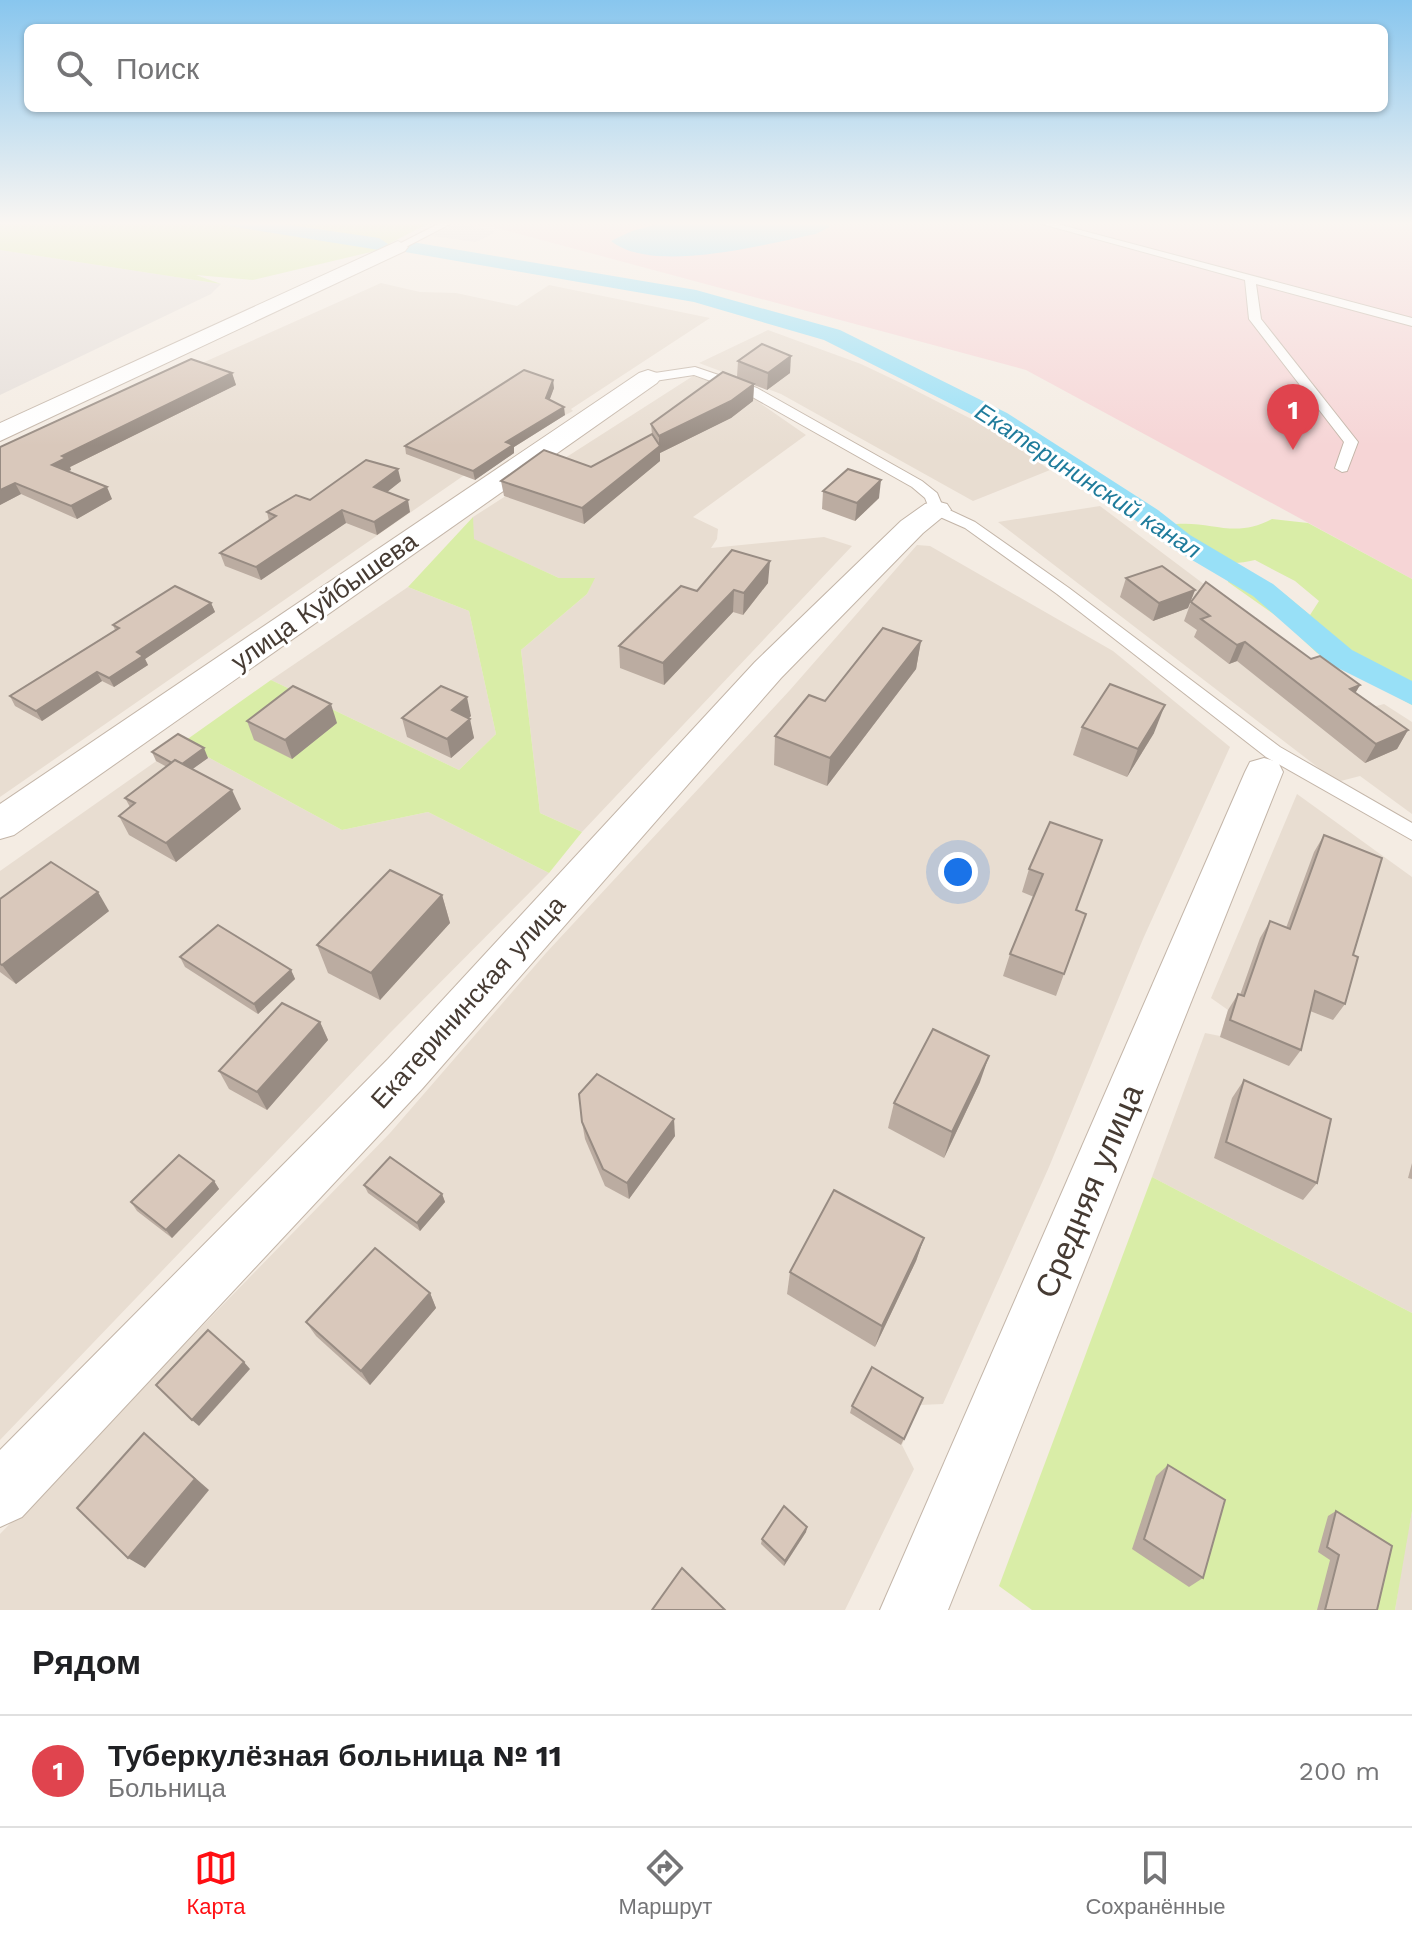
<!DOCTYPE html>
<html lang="ru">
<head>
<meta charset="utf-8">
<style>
	body { margin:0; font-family:"Work Sans",sans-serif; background:#f6f6f6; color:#202124 }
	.you { position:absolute; left:958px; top:872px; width:28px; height:28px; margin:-20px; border:6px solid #fff; border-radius:50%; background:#1a73e8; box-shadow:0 0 0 12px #1a73e833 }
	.badge { display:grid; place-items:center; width:52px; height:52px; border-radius:50%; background:#ff0f13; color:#fff; font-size:26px; font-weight:700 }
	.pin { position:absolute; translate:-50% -66px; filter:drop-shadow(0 2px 4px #0008) }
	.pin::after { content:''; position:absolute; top:42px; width:28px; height:24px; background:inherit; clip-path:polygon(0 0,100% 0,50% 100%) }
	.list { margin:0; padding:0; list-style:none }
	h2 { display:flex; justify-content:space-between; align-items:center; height:104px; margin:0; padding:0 32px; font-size:34px }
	h2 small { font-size:26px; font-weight:400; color:#757577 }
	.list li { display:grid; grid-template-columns:52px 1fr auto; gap:24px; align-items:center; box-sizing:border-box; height:112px; padding:0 32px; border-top:2px solid #e0e0e0 }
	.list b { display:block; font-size:30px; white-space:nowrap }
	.list p { margin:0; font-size:26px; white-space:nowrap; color:#757577 }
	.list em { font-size:26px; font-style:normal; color:#757577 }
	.icon { flex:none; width:44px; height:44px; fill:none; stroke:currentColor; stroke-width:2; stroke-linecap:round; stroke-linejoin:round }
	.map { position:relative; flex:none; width:1412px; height:1610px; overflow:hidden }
	.search { position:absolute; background:#fff; box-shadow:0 2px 6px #0004; left:24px; right:24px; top:24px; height:88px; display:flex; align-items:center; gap:20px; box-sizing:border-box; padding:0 28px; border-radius:12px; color:#757577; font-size:30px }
	.sheet { height:216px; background:#fff }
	nav { display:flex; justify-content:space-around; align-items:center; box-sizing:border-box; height:112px; border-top:2px solid #e0e0e0; background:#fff; font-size:22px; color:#757577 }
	nav a { display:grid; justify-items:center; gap:4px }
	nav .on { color:#ff0f13 }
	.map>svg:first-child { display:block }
	.residential { fill:#e8ddd1 }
	.industrial { fill:#e5ded9 }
	.medical { fill:#f6d5d6 }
	.green { fill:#d9eda7 }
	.parking { fill:#e4dfdc }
	.water { fill:#98e0f7 }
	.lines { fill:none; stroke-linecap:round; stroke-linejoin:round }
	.canal { fill:#98e0f7; fill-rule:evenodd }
	.service-casing { stroke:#c3b5a8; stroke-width:2 }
	.minor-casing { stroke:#c3b5a8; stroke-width:2 }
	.service { fill:#fff; fill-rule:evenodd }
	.minor { fill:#fff; fill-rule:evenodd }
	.wall { fill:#bbaca1 }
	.shaded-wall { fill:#988c83 }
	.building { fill:#d9c8bb; stroke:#988c83; stroke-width:2 }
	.labels { text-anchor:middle; stroke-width:6; stroke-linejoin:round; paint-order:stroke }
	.far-water-label { font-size:24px; font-style:italic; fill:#1e7b9b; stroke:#fff }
	.street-label { font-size:26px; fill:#463b33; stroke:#fff }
	.near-street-label { font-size:32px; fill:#463b33; stroke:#fff }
</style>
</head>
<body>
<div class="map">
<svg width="1412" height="1610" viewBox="0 0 1412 1610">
	<rect width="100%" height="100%" fill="#f4ece3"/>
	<g class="residential">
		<polygon points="381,283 420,292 456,293 517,306 549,285 710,318 571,409 573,411 523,437 463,476 0,797 0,461 182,372"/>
		<polygon points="768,330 861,364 901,383 987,427 1050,470 973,501 781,394 699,363"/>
		<polygon points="693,376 747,394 806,435 693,517 718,529 717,539 711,548 824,537 852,546 582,832 540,813 521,650 587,594 594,578 559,578 473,539 473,517"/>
		<polygon points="1100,506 1369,708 1384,704 1412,722 1412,814 1360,776 1337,782 998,522"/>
		<polygon points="917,545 930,546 1113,651 1230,747 1143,939 1049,1167 943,1404 920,1405 902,1445 914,1469 845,1610 0,1610 0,1534 390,1133 546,953 790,690"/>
		<polygon points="408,587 469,611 496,734 459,770 271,680"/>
		<polygon points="182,743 342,830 428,812 549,873 389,1034 0,1440 0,871"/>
		<polygon points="1297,794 1412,877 1412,1313 1152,1177 1205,1033 1220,1036 1228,1010 1211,998"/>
		<polygon points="1412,1511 1412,1610 1395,1610 1404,1551"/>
	</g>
	<polygon class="industrial" points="0,250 221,284 211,294 0,395"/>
	<polygon class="medical" points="466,221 1412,221 1412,579 1026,370 486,225 479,228 460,224"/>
	<g class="green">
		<polygon points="0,221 433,221 375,251 253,280 196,275 221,284 0,250"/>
		<polygon points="473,517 474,539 559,578 595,578 587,594 521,650 540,813 582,832 549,873 428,812 342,830 182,743 271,680 459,770 496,734 469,611 408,587"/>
		<path d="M1272,519L1308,523L1412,579V705L1317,653L1282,620L1228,582L1227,570C1266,575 1282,592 1310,615L1319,601L1295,581L1255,560C1214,570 1212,553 1179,536L1176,524C1213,521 1235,539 1272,519Z"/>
		<polygon points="1152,1177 1412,1313 1412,1511 1395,1610 1032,1610 999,1586"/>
	</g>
	<polygon class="parking" points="457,223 479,228 496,232 476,242 431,236"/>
	<path class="water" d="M669,221H829L830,222L829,227L816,234C765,244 654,275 611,241L632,231Z"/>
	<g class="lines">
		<g class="canal">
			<polygon points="220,221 262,221 379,238 388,244 379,250 229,226"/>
			<polygon points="412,242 696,290 840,330 1007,413 1158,510 1190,535 1273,584 1352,650 1412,681 1412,705 1330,664 1253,596 1170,547 1138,522 989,423 824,340 694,302 405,252 403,248"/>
		</g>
		<defs>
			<g id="service">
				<polygon points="444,221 456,221 402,249 393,247"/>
				<polygon points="1031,221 1046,221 1412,318 1412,326 1256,284 1261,319 1358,442 1347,471 1342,472 1335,468 1344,442 1249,319 1245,280"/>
				<polygon points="695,367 757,388 922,481 937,493 943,507 975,522 1069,588 1280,747 1412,823 1412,840 1266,757 1057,594 965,528 931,513 925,498 912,487 747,394 694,375 648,382 642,378 648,374"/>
			</g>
			<g id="minor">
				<polygon points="398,241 408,247 405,251 0,441 0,423"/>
				<polygon points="648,370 657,373 661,378 657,383 14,835 0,839 0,804 639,373"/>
				<polygon points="936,501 947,504 951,510 923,533 781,678 422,1089 22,1517 0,1527 0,1450 388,1059 755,662 901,521 925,504"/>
				<polygon points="1264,758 1278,762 1283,772 948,1610 880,1610 1245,772 1250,762"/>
			</g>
		</defs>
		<use href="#service" class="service-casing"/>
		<use href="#minor" class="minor-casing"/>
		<use href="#service" class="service"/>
		<use href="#minor" class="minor"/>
	</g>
	<g class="wall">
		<polygon points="738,361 790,373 767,390 754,385 753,401 731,418 660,453 660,461 584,524 504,496 501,481 591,467 652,434 651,424 737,377"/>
		<polygon points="232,373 236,385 70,467 71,470 68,471 112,499 77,519 21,494 0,505 0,447"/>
		<polygon points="554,388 549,400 565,415 514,447 514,453 475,480 406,454 405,446"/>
		<polygon points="401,481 387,492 410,512 377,535 346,523 261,580 225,566 220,553 269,521 267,512 310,500"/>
		<polygon points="823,491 879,498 855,521 822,509"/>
		<polygon points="1126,578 1195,590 1188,608 1153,621 1120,597"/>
		<polygon points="768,583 743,615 733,612 664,685 620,668 619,646 697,591"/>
		<polygon points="1191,602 1311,659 1360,685 1355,693 1408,730 1397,749 1365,763 1237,661 1229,664 1194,637 1197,630 1184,621"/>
		<polygon points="211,603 215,612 145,659 148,665 114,687 102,681 42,721 15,706 10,696 115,630 113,625"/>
		<polygon points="921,641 916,669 827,786 774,765 775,736 825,701"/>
		<polygon points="471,716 469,718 474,738 451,758 407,737 402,718"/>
		<polygon points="247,721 337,723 292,759 254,740"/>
		<polygon points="1082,727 1154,733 1127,777 1073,755"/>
		<polygon points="152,752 208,758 192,769 241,809 176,862 129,835 119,816 130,807 125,798 167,767 156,761"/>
		<polygon points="1050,822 1076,910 1064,974 1056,996 1003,976 1010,954 1034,897 1022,892 1029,869"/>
		<polygon points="1324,835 1353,955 1345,1004 1333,1020 1310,1011 1301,1050 1289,1066 1220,1037 1228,1010 1238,994 1240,995 1260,938 1270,921 1286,928 1314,852"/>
		<polygon points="442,895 450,923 380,1000 328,973 317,945"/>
		<polygon points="0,899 109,911 16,984 0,972"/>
		<polygon points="180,957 291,970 295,979 258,1014 185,967"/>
		<polygon points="320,1022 328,1040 267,1110 229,1089 219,1071"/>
		<polygon points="1244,1080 1317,1183 1303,1200 1214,1158 1232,1098"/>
		<polygon points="980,1082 944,1158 888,1128 894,1103"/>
		<polygon points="582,1122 675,1136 629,1199 605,1186 585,1139"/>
		<polygon points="1412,1163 1412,1179 1408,1178"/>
		<polygon points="214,1181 219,1189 172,1238 137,1211 131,1202"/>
		<polygon points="364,1185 442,1194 445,1202 420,1231 368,1193"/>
		<polygon points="924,1238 916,1261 875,1347 787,1294 790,1272"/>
		<polygon points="430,1293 436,1308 370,1385 316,1336 306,1322"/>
		<polygon points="923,1398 901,1445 850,1413 852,1406"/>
		<polygon points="1168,1465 1203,1578 1189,1587 1132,1549 1156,1476"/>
		<polygon points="1336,1511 1377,1610 1317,1610 1330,1560 1318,1552 1328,1516"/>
		<polygon points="807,1527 806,1532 784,1566 761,1544 762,1539"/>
	</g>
	<g class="shaded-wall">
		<polygon points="791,356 790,373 767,390 768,373"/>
		<polygon points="232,373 236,385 70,467 71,470 58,476 52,465 62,456"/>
		<polygon points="553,380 554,388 547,407 546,398"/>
		<polygon points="754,384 753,401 731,418 660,453 660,461 584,524 582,508 659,447 659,436"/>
		<polygon points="564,407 565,415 514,447 514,453 475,480 473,471 506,442"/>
		<polygon points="398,469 401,481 377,500 374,487"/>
		<polygon points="881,480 879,498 855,521 857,503"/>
		<polygon points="15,483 21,494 0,505 0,490"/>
		<polygon points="107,487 112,499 77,519 71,506"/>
		<polygon points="408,500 410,512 377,535 374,522"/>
		<polygon points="342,510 346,523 261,580 256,567"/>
		<polygon points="770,561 768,583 743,615 744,593"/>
		<polygon points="734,590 733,612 664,685 663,663"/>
		<polygon points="1195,590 1188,608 1153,621 1159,603"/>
		<polygon points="211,603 215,612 145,659 148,665 114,687 109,678 137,652"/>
		<polygon points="921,641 916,669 827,786 830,758"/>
		<polygon points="1245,642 1237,661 1229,664 1237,645"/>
		<polygon points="97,672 102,681 42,721 36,711"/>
		<polygon points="1360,685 1349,704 1350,689"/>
		<polygon points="467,697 471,716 456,729 452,710"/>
		<polygon points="331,704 337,723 292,759 285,740"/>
		<polygon points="1165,705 1154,733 1127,777 1138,749"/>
		<polygon points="470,719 474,738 451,758 447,739"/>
		<polygon points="1408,730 1397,749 1365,763 1376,744"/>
		<polygon points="204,748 208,758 183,776 178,767"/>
		<polygon points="232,790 241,809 176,862 166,843"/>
		<polygon points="98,892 109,911 16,984 2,965"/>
		<polygon points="442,895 450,923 380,1000 371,973"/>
		<polygon points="291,970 295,979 258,1014 254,1004"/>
		<polygon points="320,1022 328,1040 267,1110 257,1092"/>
		<polygon points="989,1056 980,1082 944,1158 952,1132"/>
		<polygon points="674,1119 675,1136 629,1199 627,1183"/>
		<polygon points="214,1181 219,1189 172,1238 166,1230"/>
		<polygon points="442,1194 445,1202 420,1231 417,1223"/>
		<polygon points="924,1238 916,1261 875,1347 882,1326"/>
		<polygon points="430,1293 436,1308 370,1385 361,1371"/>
		<polygon points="244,1362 250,1369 199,1426 192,1420"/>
		<polygon points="144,1433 209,1490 145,1568 128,1558"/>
		<polygon points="807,1527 806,1532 784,1566 785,1561"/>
	</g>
	<g class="building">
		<polygon points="762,344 791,356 768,373 738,361"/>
		<polygon points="191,359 232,373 62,456 66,458 52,465 107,487 71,506 15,483 0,490 0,447"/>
		<polygon points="524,370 553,380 546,398 564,407 506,442 513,445 473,471 405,446"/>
		<polygon points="723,372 754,384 731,401 659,436 651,424"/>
		<polygon points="652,434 660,446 582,508 501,481 544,450 591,467"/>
		<polygon points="366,460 398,469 374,487 408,500 374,522 342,510 256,567 220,553 276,516 267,512 296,495 310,500"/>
		<polygon points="848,469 881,480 857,503 823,491"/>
		<polygon points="732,550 770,561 744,593 734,590 663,663 619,646 681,586 697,591"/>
		<polygon points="1162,566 1195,590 1159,603 1126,578"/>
		<polygon points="1206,582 1311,659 1320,656 1360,685 1350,689 1408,730 1376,744 1245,642 1237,645 1201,619 1210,616 1191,602"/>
		<polygon points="175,586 211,603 137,652 143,656 109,678 97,672 36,711 10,696 119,628 113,625"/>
		<polygon points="883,628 921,641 830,758 775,736 809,695 825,701"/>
		<polygon points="1110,684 1165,705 1138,749 1082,727"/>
		<polygon points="293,686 331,704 285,740 247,721"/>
		<polygon points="441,686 467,697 452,710 470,719 447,739 402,718"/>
		<polygon points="178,734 204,748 182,764 175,760 172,763 152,752"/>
		<polygon points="175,760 232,790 166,843 119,816 135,803 125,798"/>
		<polygon points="1050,822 1102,840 1076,910 1086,914 1064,974 1010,954 1043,874 1029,869"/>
		<polygon points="1324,835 1382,858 1353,955 1358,957 1345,1004 1315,991 1301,1050 1230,1020 1238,994 1244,996 1270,921 1290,929"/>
		<polygon points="51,862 98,892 2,965 0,964 0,899"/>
		<polygon points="390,870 442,895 371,973 317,945"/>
		<polygon points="218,925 291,970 254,1004 180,957"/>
		<polygon points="282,1003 320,1022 257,1092 219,1071"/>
		<polygon points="933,1029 989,1056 952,1132 894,1103"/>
		<polygon points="597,1074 674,1119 627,1183 603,1169 582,1122 579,1094"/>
		<polygon points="1244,1080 1331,1119 1317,1183 1226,1142"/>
		<polygon points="179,1155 214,1181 166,1230 131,1202"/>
		<polygon points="390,1157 442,1194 417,1223 364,1185"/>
		<polygon points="834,1190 924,1238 882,1326 790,1272"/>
		<polygon points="375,1248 430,1293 361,1371 306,1322"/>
		<polygon points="208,1330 244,1362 192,1420 156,1385"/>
		<polygon points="872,1367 923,1398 904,1439 852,1406"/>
		<polygon points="144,1433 195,1479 128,1558 77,1508"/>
		<polygon points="1168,1465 1225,1500 1203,1578 1144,1539"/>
		<polygon points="784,1506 807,1527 785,1561 762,1539"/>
		<polygon points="1336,1511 1392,1546 1377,1610 1325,1610 1339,1555 1327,1547"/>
		<polygon points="682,1568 725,1610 652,1610"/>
	</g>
	<linearGradient id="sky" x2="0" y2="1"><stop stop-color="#88c6ee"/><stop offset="0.5" stop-color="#faf6f2"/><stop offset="1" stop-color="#faf6f2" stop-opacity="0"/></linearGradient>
	<rect width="1412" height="446" fill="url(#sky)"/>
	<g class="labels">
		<g class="far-water-label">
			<text transform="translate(1088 481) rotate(33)" y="8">Екатерининский канал</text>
		</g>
		<g class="street-label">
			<text transform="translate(324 601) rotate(-35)" y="9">улица Куйбышева</text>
			<text transform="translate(468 1002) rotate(-48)" y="9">Екатерининская улица</text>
		</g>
		<g class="near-street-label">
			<text transform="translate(1089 1191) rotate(-67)" y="11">Средняя улица</text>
		</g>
	</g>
</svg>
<div class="you"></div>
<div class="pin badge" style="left:1293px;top:450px;background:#e0444e">1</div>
<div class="search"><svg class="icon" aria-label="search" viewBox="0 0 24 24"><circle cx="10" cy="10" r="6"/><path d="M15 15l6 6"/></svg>Поиск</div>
</div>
<section class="sheet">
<h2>Рядом<small></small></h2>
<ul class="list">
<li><span class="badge" style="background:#e0444e">1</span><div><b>Туберкулёзная больница № 11</b><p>Больница</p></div><em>200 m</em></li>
</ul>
</section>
<nav>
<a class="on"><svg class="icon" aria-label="map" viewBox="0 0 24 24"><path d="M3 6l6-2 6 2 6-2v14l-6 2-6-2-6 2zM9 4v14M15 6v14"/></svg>Карта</a>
<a><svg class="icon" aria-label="directions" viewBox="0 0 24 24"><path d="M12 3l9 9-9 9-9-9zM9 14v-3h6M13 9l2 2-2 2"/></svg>Маршрут</a>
<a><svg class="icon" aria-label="saved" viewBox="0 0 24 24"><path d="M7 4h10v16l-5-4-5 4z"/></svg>Сохранённые</a>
</nav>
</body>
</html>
